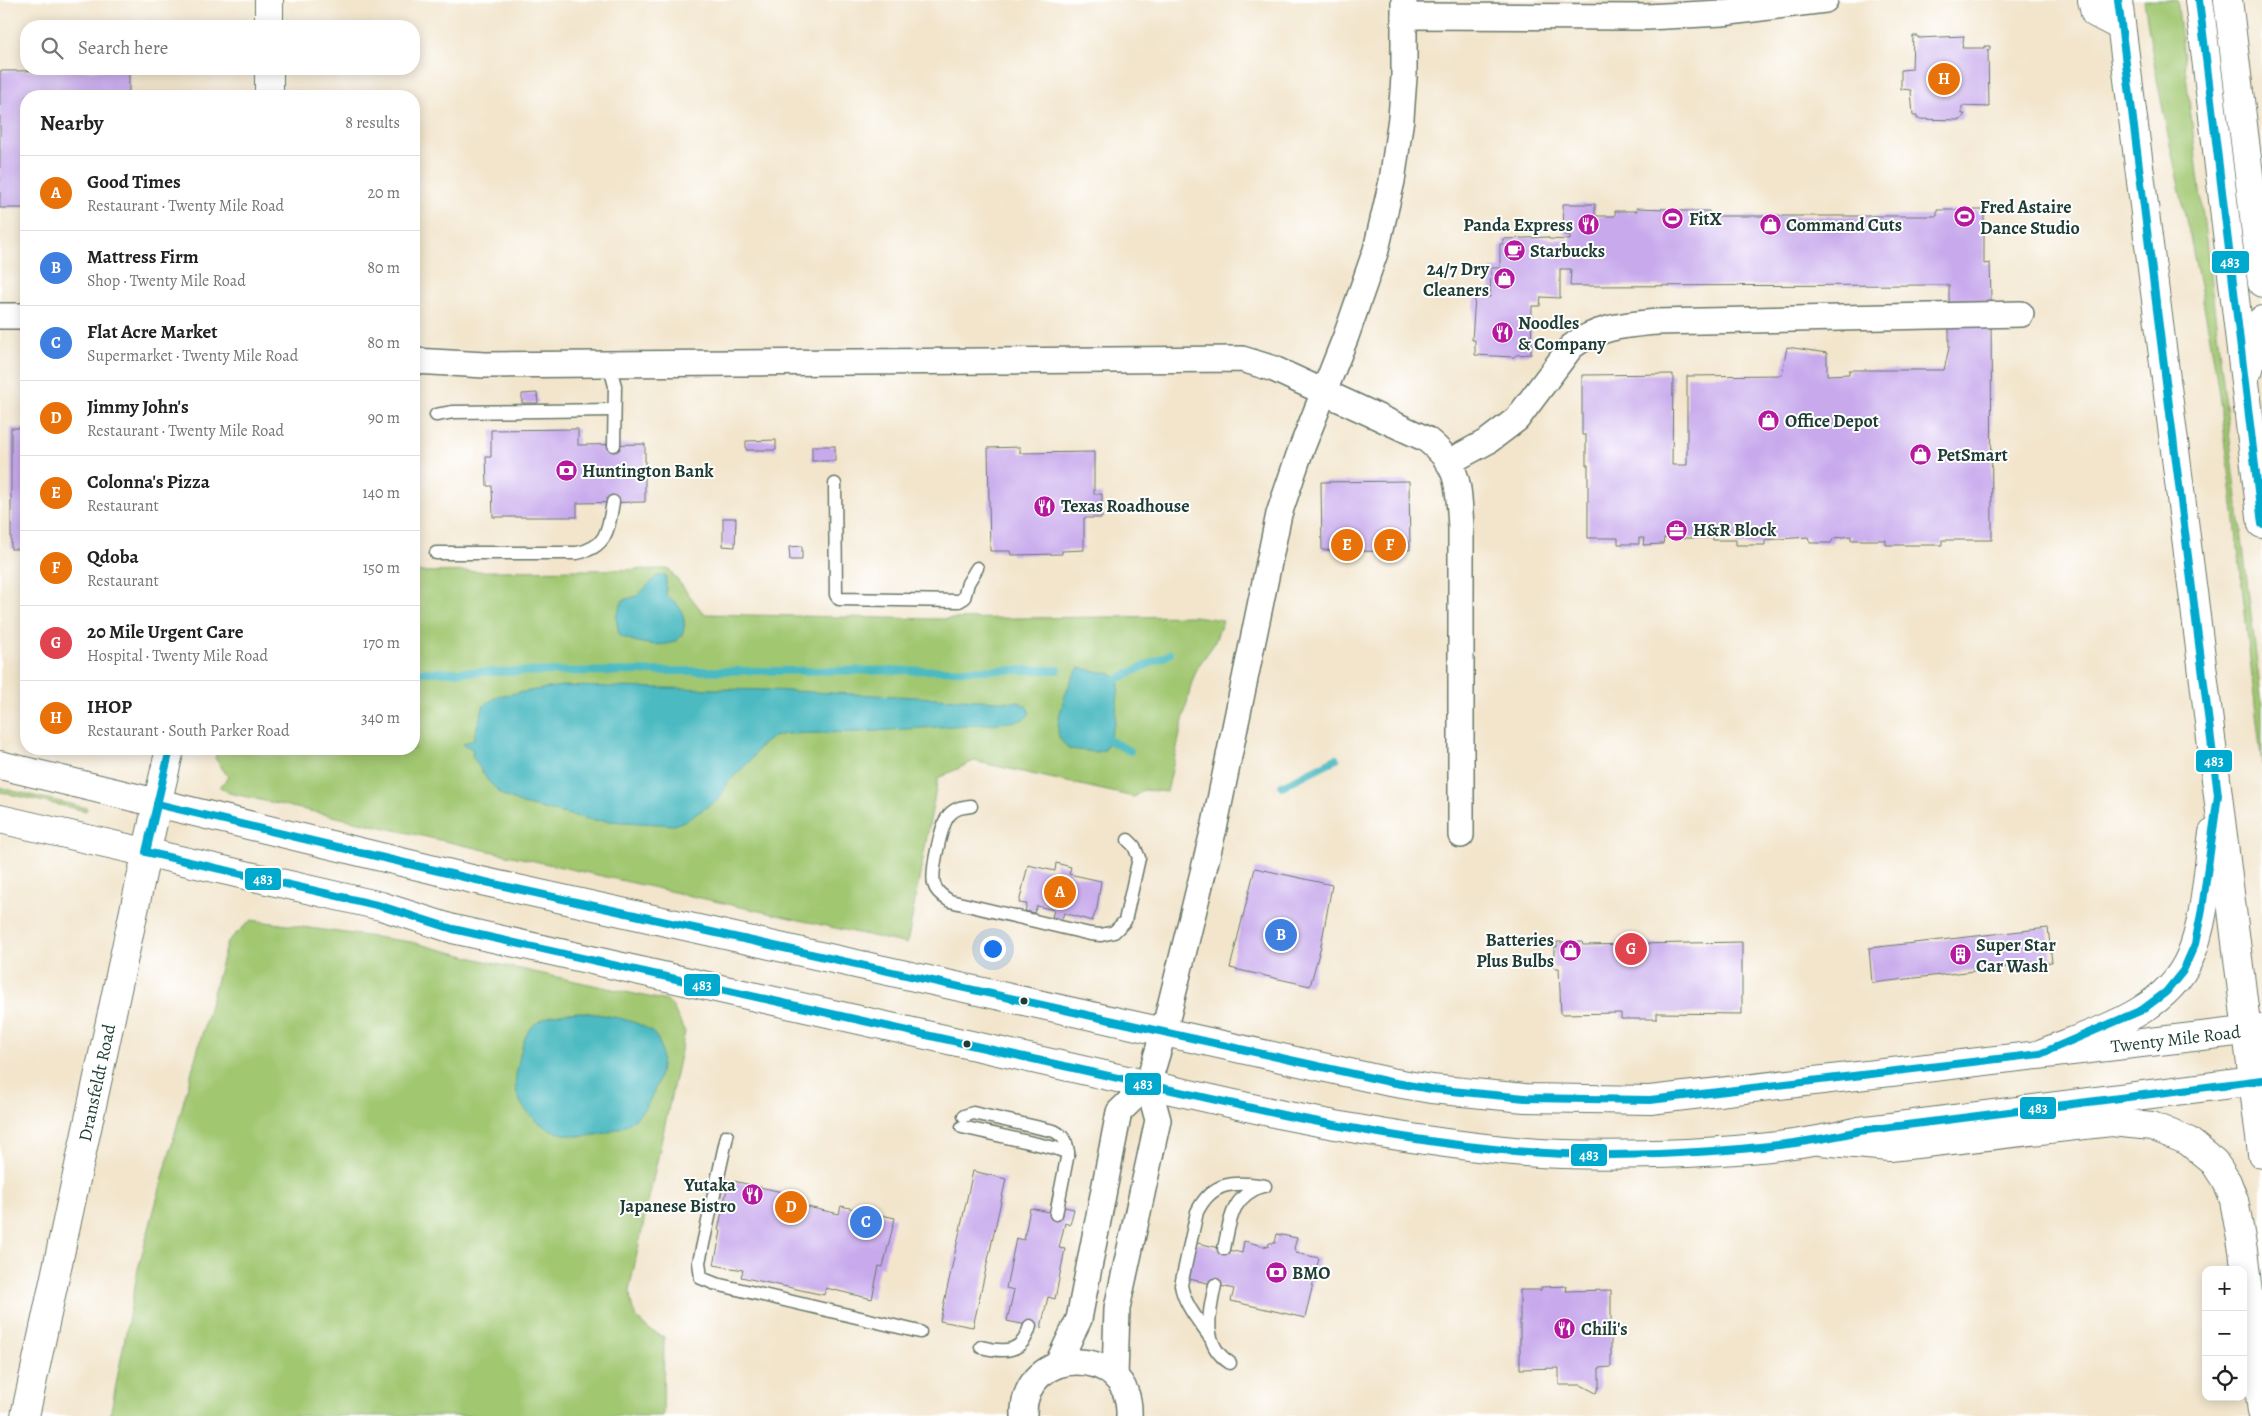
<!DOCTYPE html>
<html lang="en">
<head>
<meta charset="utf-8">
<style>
	body { margin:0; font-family:Alegreya,serif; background:#f2f2f2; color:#222 }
	.controls { position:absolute; right:15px; bottom:15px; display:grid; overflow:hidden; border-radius:10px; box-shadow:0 2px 12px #0003 }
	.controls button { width:45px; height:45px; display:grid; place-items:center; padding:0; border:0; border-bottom:1px solid #e0e0e0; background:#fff; color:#222; font:25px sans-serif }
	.you { position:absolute; left:992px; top:948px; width:18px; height:18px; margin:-12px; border:4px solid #fff; border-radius:50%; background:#1a73e8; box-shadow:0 0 0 8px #1a73e833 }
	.badge { display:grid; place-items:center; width:32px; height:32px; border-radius:50%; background:#b5179e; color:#fff; font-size:16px; font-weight:700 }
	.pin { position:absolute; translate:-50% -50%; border:2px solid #fff; box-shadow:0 1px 5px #0006 }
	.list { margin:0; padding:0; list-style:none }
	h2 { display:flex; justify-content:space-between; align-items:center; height:65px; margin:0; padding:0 20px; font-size:21px }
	h2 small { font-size:16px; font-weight:400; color:#767676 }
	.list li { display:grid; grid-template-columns:32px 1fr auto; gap:15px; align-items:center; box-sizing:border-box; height:75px; padding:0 20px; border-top:1px solid #e0e0e0 }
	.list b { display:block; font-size:19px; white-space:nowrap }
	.list p { margin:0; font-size:16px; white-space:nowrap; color:#767676 }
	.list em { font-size:16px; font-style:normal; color:#767676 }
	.icon { flex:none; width:28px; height:28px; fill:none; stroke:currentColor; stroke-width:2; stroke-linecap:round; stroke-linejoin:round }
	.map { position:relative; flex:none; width:2262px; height:1416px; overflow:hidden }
	.search { position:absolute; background:#fff; box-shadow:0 2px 12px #0003; left:20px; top:20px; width:400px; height:55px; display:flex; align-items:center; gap:12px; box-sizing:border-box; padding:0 18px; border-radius:20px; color:#767676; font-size:19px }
	.panel { position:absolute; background:#fff; box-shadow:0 2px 12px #0003; left:20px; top:90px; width:400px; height:665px; border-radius:20px }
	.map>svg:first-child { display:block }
	.green { fill:#a1c771; stroke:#608252 }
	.water { fill:#4bbac1; stroke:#357c7a }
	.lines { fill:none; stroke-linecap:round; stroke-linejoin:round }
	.stream { stroke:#4bbac1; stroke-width:8 }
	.building { fill:#c7a9ec }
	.service-casing { stroke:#697869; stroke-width:15 }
	.minor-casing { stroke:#697869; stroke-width:28 }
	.tertiary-casing { stroke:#697869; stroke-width:30 }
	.secondary-casing { stroke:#697869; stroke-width:30 }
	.trunk-casing { stroke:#697869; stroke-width:30 }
	.service { stroke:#fff; stroke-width:12 }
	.minor { stroke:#fff; stroke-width:25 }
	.tertiary { stroke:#fff; stroke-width:28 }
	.secondary { stroke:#fff; stroke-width:28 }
	.trunk { stroke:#fff; stroke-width:28 }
	.bus-1-casing { stroke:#fff; stroke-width:11 }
	.bus-1 { stroke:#00a9ce; stroke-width:8 }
	.bus-dot { fill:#1f3d34; stroke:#fff; stroke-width:2 }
	.labels { text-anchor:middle; stroke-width:4; stroke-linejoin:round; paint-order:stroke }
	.poi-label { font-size:18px; font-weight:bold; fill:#1f3d34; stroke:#fff; text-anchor:start }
	.street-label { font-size:18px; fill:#1f3d34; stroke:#fff }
	.line-badge { stroke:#fff; stroke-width:2 }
	.badge-label { font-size:14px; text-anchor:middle; font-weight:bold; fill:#fff }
</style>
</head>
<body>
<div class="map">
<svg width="2262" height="1416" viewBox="0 0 2262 1416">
	<rect width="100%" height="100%" fill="#fff"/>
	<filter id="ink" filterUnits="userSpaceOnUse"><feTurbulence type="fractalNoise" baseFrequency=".02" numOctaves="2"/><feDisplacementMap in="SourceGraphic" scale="10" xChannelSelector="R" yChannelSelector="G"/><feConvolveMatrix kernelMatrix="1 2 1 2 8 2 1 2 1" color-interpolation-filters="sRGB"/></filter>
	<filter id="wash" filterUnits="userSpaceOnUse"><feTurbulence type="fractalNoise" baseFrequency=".0096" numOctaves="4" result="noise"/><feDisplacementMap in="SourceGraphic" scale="20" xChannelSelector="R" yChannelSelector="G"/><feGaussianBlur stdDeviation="1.12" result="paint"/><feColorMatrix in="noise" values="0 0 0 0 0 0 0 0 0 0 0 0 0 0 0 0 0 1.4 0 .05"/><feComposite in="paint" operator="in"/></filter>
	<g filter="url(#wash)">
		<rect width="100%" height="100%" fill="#f2e5cc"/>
		<g class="green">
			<path d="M2144,0H2177L2262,705V765C2246,633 2235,499 2215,367C2195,244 2161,124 2144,0Z"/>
			<polygon points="669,569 704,614 934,619 1194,616 1223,620 1214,644 1197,668 1191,685 1167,792 1143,790 1134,797 974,761 938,778 907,944 229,793 220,787 228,777 215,758 218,749 414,749 414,572"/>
			<polygon points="0,787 9,790 87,808 86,811 0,792"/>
			<path d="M251,920L411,942L497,964L667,1001L673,1007L685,1032L630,1286C630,1314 638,1326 664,1337L663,1416H110L138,1269L227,942Z"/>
		</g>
		<g class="water">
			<path d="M666,575V596C676,601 682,608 684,620C689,656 637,645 619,635L616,617L623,600L637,596L657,576Z"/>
			<path d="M1079,668L1112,674L1119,684L1115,722L1105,750L1096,752L1069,749C1066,745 1060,741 1059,736C1054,723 1069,678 1079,668Z"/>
			<path d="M561,686L770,690L1019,702L1027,707L1030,713C1025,723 1010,721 1000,723L859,732L784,734L771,738L759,747L750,761L728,782L719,799L687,820L674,825L592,820L522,804L502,795L488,781L472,756L473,750L469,747L464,746V743L473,740L484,705L498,696Z"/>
			<path d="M581,1012C603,1015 636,1018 653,1033C674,1053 653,1108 632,1121C618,1131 599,1136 582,1136C554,1137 521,1118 516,1089C514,1079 518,1066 520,1055C523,1044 525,1032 534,1025C547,1014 565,1013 581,1012Z"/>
		</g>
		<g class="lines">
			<g class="stream">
				<polyline points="414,672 1058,670"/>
				<polyline points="1109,683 1170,654"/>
				<polyline points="1101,736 1130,751"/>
				<polyline points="1282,786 1336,759"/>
			</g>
		</g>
		<g id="blocks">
			<g class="building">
				<polygon points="1913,36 1918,36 1918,38 1964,36 1962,48 1985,48 1985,46 1990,46 1990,50 1988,50 1989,107 1962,106 1962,114 1965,114 1961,120 1917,119 1917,116 1913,116 1911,90 1901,89 1901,70 1912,69"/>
				<polygon points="129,70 129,96 26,96 26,208 0,208 0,71"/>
				<polygon points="1563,204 1595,204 1595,216 1615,216 1615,211 1637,211 1636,208 1667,209 1667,211 1709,211 1710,216 1937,216 1937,210 1984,210 1984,264 1990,263 1991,298 1992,540 1942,540 1942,545 1886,545 1886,540 1851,540 1851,536 1834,538 1831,543 1810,543 1808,537 1765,540 1765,545 1736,545 1736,540 1713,540 1713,538 1664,538 1663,544 1643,545 1644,538 1639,538 1639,544 1618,544 1618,538 1588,538 1588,465 1586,465 1586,435 1582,435 1582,375 1673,374 1672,465 1687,465 1687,376 1782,375 1787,347 1827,353 1827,375 1849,374 1849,370 1944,370 1949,348 1949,285 1570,286 1571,269 1560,269 1560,298 1541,297 1540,306 1532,306 1531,354 1516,355 1514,357 1475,355 1475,340 1472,340 1475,297 1490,297 1491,268 1500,268 1500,244 1503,244 1503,239 1548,237 1549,239 1570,240 1570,235 1564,235"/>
				<polygon points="537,393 538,403 522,403 522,394"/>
				<rect x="11" y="428" width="15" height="121"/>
				<polygon points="578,429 578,445 645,444 645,502 577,503 577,517 493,517 492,486 487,486 486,457 491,457 491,430"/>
				<polygon points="776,440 776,450 746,450 746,441"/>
				<rect x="812" y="446" width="23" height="15"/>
				<polygon points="1020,447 1020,453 1094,452 1094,494 1102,494 1102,518 1084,518 1084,550 1062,551 1062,554 1011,555 1010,551 990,551 988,448"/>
				<polygon points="1409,481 1410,550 1398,549 1397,552 1322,550 1321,482"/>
				<polygon points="723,518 736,518 735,547 723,546"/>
				<polygon points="802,546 802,560 790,560 789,547"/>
				<polygon points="1056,863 1071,867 1069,874 1101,881 1097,908 1092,921 1064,913 1062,919 1052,917 1054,910 1037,906 1034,913 1025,911 1027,904 1019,903 1028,865 1055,871"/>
				<polygon points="1255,868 1332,885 1321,946 1310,986 1230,968"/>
				<polygon points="2048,928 2052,962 1872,983 1869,948"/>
				<polygon points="1557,942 1582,942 1583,945 1742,942 1742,1014 1657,1013 1657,1019 1621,1019 1621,1013 1561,1014 1559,968 1554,968 1554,947 1557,947"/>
				<polygon points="973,1171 1006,1179 973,1327 940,1321"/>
				<polygon points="729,1180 782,1192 781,1201 839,1214 841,1206 895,1218 883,1267 879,1266 872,1299 826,1288 824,1295 741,1277 743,1270 714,1265 721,1231 718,1230"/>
				<polygon points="1064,1207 1074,1209 1070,1225 1065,1223 1059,1248 1065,1249 1055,1299 1048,1297 1041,1328 1007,1321 1014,1290 1006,1288 1016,1238 1024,1240 1030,1208 1063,1215"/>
				<polygon points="1277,1234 1297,1238 1294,1248 1296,1253 1319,1258 1305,1318 1231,1301 1234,1289 1185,1278 1193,1242 1242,1253 1244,1241 1268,1247 1269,1243 1275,1243"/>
				<polygon points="1567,1286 1566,1291 1611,1290 1611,1367 1599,1368 1599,1386 1596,1393 1581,1385 1559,1385 1559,1368 1520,1369 1520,1290 1541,1290 1541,1287"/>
			</g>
		</g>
	</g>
	<g filter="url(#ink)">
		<use href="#blocks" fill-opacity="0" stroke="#697869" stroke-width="1"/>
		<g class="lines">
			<defs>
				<g id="service">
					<polyline points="609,364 615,386 614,445"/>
					<polyline points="436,415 453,412 614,410"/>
					<polyline points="835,484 836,595 839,599 959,601 964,598 968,583 977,568"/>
					<path d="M436,553H577C608,547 608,529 613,502"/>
					<path d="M971,806C962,807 955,808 949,815C941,825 931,871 934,884C936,892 943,897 950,901L1090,934L1101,935L1114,932L1125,921L1139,858L1134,846L1128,840"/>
					<path d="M964,1116L973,1113L1054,1131C1064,1136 1067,1142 1068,1153"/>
					<polyline points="962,1127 1055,1148 1068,1153 1056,1214"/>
					<polyline points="727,1136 699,1262 701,1278 716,1284 920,1332"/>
					<path d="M1224,1249C1230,1220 1231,1197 1262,1186"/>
					<path d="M1215,1285C1209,1314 1201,1344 1230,1363"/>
					<path d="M1209,1336C1198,1320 1184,1304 1181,1285L1197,1212C1212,1181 1235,1181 1265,1186"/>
					<path d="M981,1347C1005,1353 1023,1353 1030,1326"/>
				</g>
				<g id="minor">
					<polyline points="1404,16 1647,17 1722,13 1825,0"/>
					<polyline points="0,316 26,316"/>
					<path d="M414,361L485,365L1242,359L1274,369L1426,439C1461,466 1458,486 1461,527V835"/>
					<path d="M1449,462L1488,441L1517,419L1571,347C1596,327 1625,325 1656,322L2021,314"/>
					<polyline points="1057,1365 1079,1319 1119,1112 1148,1084 1164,1031 1215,824 1279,514 1299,455 1346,336 1376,250 1392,181 1401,118 1404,77 1404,0"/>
					<polyline points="1115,1377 1117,1308 1158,1120 1148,1084"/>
					<path d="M1024,1416C1021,1344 1133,1344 1129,1416"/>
				</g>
				<g id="tertiary">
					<polyline points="269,0 269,26"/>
					<polyline points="269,69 269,96"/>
					<polyline points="157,804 170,749"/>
				</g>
				<g id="secondary">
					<path id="s1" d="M0,765L472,879L1390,1082L1431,1089L1525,1098L1650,1100L2262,1029"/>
					<path d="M0,819L381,906L453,929L1283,1115C1363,1131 1443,1145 1525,1152C1579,1156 1634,1155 1687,1153C1745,1150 1803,1146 1859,1131L2262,1080"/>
					<path id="s2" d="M25,1416L157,804"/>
				</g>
				<g id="trunk">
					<polyline points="2092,0 2095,13 2120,26"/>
					<polyline points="2118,0 2195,608 2262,1154"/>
					<polyline points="2199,0 2262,524"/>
					<polyline points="2228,0 2262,283"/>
					<polyline points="2249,369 2262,320"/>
					<path d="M2040,1054C2093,1032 2165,1015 2190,957C2206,919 2207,873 2213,833"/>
					<polyline points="1820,1141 1890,1147 2111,1122 2152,1126 2188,1141 2214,1162 2227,1182 2234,1200 2243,1250 2262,1412"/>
				</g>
			</defs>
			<use href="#service" class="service-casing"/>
			<use href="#minor" class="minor-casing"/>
			<use href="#tertiary" class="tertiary-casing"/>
			<use href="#secondary" class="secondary-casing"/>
			<use href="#trunk" class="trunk-casing"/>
			<use href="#service" class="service"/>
			<use href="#minor" class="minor"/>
			<use href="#tertiary" class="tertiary"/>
			<use href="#secondary" class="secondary"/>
			<use href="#trunk" class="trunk"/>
			<defs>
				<g id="bus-1">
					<polyline points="2199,0 2262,524"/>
					<path d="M170,749L146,852L381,906L453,929L1283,1115C1364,1131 1445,1146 1527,1152C1583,1156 1641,1156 1697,1152C1752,1149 1806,1144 1859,1131L2262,1080"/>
					<polyline points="157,804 472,879 1390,1082 1431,1089 1525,1098 1650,1100 2040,1054 2142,1010 2166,992 2183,971 2195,944 2202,909 2218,795 2118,0"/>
				</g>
			</defs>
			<use href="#bus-1" class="bus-1-casing"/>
			<use href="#bus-1" class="bus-1"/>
		</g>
	</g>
	<defs>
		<symbol id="stadium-disc" viewBox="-11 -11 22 22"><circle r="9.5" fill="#b5179e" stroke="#fff"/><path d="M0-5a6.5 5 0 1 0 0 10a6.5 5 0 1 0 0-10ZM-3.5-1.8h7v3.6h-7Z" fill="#fff"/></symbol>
		<symbol id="restaurant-disc" viewBox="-11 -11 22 22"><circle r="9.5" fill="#b5179e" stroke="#fff"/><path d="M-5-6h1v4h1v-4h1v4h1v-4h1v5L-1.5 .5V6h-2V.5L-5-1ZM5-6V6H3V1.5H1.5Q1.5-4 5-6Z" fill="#fff"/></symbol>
		<symbol id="shop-disc" viewBox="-11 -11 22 22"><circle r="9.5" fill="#b5179e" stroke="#fff"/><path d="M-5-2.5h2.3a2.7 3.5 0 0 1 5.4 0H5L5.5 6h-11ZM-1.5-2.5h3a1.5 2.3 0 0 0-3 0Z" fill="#fff"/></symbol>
		<symbol id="cafe-disc" viewBox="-11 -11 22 22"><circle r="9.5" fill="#b5179e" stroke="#fff"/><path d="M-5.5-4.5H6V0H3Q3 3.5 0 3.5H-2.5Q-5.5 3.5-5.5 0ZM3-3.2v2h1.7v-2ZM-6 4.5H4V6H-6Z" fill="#fff"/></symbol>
		<symbol id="bank-disc" viewBox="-11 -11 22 22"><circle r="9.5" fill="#b5179e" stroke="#fff"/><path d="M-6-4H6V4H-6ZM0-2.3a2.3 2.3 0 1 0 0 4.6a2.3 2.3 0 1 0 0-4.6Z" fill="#fff"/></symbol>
		<symbol id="office-disc" viewBox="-11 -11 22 22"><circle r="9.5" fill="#b5179e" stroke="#fff"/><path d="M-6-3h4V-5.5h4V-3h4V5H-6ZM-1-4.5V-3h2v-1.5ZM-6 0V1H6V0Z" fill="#fff"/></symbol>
		<symbol id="building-disc" viewBox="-11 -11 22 22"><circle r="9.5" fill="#b5179e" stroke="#fff"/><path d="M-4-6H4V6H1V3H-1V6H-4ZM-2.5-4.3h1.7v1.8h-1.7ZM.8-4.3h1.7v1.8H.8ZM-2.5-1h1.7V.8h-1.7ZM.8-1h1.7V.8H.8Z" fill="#fff"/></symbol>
	</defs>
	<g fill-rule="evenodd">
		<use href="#stadium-disc" x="1952" y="204" width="25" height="25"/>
		<use href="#stadium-disc" x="1660" y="206" width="25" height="25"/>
		<use href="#restaurant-disc" x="1576" y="212" width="25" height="25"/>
		<use href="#shop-disc" x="1758" y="212" width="25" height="25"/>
		<use href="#cafe-disc" x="1502" y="238" width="25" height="25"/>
		<use href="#shop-disc" x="1492" y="266" width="25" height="25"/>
		<use href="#restaurant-disc" x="1490" y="320" width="25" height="25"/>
		<use href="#shop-disc" x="1756" y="408" width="25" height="25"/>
		<use href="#shop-disc" x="1908" y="442" width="25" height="25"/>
		<use href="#bank-disc" x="554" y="458" width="25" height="25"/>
		<use href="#restaurant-disc" x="1032" y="494" width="25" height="25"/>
		<use href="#office-disc" x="1664" y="518" width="25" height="25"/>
		<use href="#shop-disc" x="1558" y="938" width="25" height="25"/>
		<use href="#building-disc" x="1948" y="942" width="25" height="25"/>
		<use href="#restaurant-disc" x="740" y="1182" width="25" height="25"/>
		<use href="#bank-disc" x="1264" y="1260" width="25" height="25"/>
		<use href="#restaurant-disc" x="1552" y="1316" width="25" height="25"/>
	</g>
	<g class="bus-dot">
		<circle cx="1024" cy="1001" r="4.5"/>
		<circle cx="967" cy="1044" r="4.5"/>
	</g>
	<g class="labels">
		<g class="poi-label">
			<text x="1980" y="213">Fred Astaire<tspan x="1980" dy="21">Dance Studio</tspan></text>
			<text x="1689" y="225">FitX</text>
			<text x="1573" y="231" text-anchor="end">Panda Express</text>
			<text x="1786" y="231">Command Cuts</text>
			<text x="1530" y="257">Starbucks</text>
			<text x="1489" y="275" text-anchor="end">24/7 Dry<tspan x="1489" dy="21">Cleaners</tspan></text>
			<text x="1518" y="329">Noodles<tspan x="1518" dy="21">&amp; Company</tspan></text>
			<text x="1785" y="427">Office Depot</text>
			<text x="1937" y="461">PetSmart</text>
			<text x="582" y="477">Huntington Bank</text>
			<text x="1061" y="512">Texas Roadhouse</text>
			<text x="1693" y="536">H&amp;R Block</text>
			<text x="1554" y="946" text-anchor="end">Batteries<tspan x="1554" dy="21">Plus Bulbs</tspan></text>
			<text x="1976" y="951">Super Star<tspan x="1976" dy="21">Car Wash</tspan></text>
			<text x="736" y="1191" text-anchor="end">Yutaka<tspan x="736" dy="21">Japanese Bistro</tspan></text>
			<text x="1292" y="1279">BMO</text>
			<text x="1581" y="1335">Chili's</text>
		</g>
		<g class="street-label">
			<text dy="6" stroke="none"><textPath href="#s1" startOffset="2216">Twenty Mile Road</textPath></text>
			<text dy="6" stroke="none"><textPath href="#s2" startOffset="341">Dransfeldt Road</textPath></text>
		</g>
	</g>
	<g class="line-badge">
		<rect x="2211" y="250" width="39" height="24" rx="5" fill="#00a9ce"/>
		<rect x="2195" y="749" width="38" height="24" rx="5" fill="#00a9ce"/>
		<rect x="244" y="867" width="38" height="24" rx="5" fill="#00a9ce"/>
		<rect x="683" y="973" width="38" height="24" rx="5" fill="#00a9ce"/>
		<rect x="1124" y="1072" width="38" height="24" rx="5" fill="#00a9ce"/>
		<rect x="2019" y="1096" width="38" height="24" rx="5" fill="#00a9ce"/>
		<rect x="1570" y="1143" width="38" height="24" rx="5" fill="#00a9ce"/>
	</g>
	<g class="badge-label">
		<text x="2230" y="267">483</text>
		<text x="2214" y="766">483</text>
		<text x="263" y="884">483</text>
		<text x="702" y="990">483</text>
		<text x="1143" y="1089">483</text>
		<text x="2038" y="1113">483</text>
		<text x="1589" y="1160">483</text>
	</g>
</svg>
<div class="controls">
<button>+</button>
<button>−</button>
<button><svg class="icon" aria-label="locate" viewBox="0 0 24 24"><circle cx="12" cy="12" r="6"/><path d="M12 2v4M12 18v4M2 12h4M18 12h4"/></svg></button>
</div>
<div class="you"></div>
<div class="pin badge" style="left:1060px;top:892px;background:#e8710a">A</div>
<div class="pin badge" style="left:1281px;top:935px;background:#3f7fe0">B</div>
<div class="pin badge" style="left:866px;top:1222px;background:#3f7fe0">C</div>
<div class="pin badge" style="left:791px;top:1207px;background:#e8710a">D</div>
<div class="pin badge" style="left:1347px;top:545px;background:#e8710a">E</div>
<div class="pin badge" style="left:1390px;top:545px;background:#e8710a">F</div>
<div class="pin badge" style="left:1631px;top:949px;background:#e0444e">G</div>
<div class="pin badge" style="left:1944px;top:79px;background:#e8710a">H</div>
<div class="search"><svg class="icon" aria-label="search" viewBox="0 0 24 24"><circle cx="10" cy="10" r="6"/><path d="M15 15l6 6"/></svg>Search here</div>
<section class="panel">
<h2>Nearby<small>8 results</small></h2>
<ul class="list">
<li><span class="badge" style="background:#e8710a">A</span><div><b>Good Times</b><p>Restaurant · Twenty Mile Road</p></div><em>20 m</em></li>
<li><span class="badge" style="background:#3f7fe0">B</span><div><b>Mattress Firm</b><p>Shop · Twenty Mile Road</p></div><em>80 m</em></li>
<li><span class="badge" style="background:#3f7fe0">C</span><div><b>Flat Acre Market</b><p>Supermarket · Twenty Mile Road</p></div><em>80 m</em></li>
<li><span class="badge" style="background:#e8710a">D</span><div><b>Jimmy John's</b><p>Restaurant · Twenty Mile Road</p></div><em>90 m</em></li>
<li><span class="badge" style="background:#e8710a">E</span><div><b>Colonna's Pizza</b><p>Restaurant</p></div><em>140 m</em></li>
<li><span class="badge" style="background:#e8710a">F</span><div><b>Qdoba</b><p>Restaurant</p></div><em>150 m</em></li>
<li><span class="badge" style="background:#e0444e">G</span><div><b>20 Mile Urgent Care</b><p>Hospital · Twenty Mile Road</p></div><em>170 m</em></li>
<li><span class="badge" style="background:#e8710a">H</span><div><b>IHOP</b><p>Restaurant · South Parker Road</p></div><em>340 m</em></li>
</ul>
</section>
</div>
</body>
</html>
